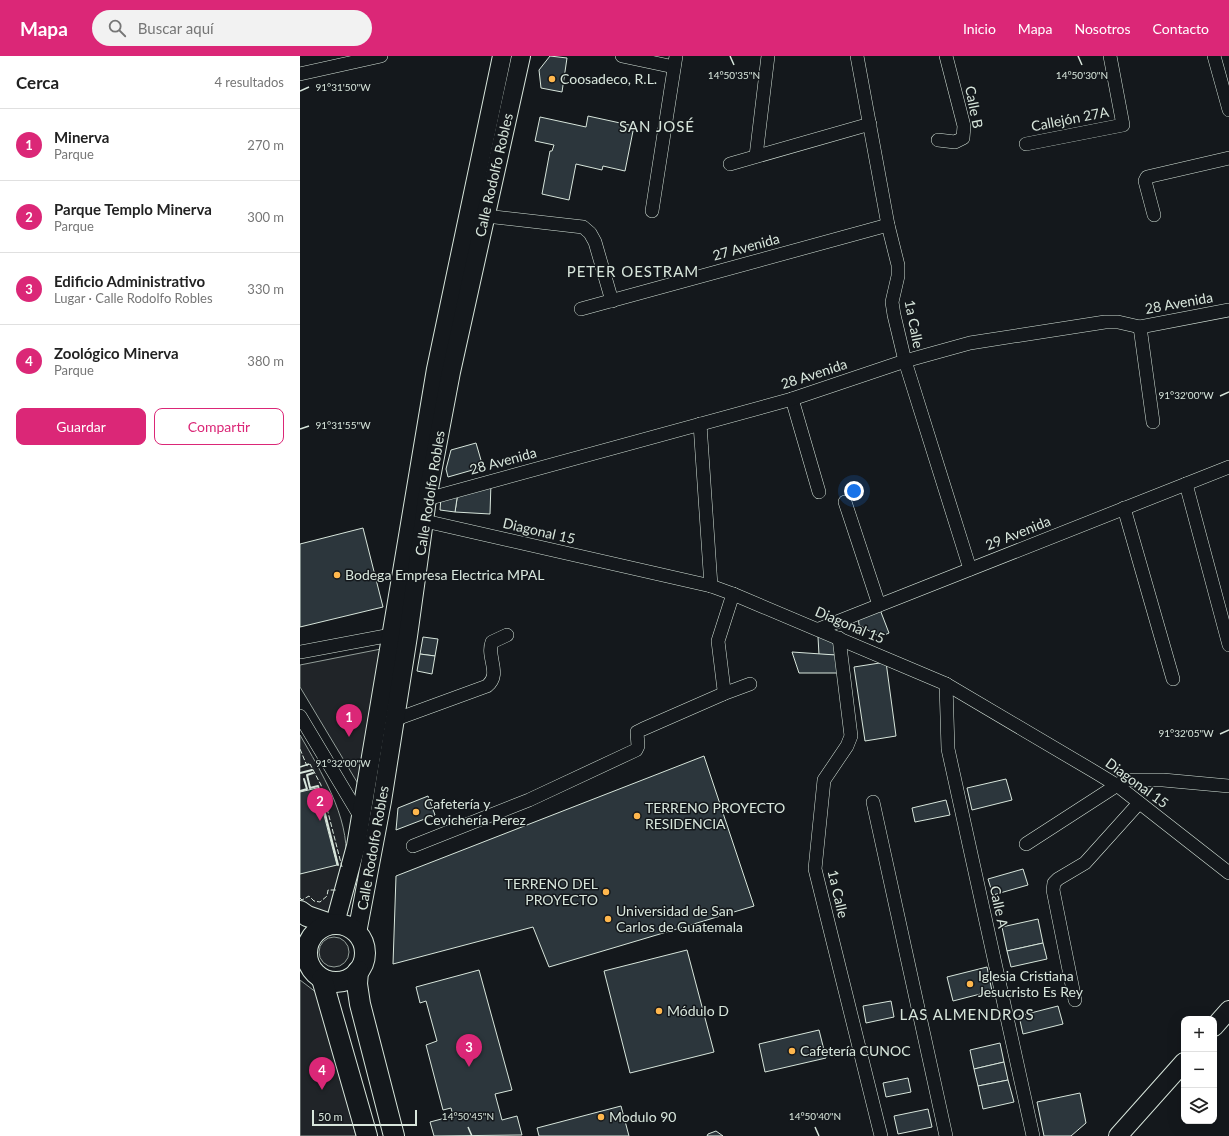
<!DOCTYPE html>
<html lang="es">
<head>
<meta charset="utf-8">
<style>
	body { margin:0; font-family:Lato,sans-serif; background:#f2f2f2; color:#222 }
	.controls { position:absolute; right:12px; bottom:12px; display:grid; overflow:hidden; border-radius:8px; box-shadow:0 4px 16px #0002 }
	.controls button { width:36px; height:36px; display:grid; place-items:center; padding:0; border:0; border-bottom:1px solid #e0e0e0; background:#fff; color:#222; font:20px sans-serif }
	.scale { position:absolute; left:12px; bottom:10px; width:105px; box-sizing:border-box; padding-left:4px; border:2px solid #d8e6dc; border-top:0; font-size:11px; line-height:14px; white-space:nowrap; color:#d8e6dc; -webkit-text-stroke:3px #14181c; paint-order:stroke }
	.you { position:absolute; left:554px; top:435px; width:14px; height:14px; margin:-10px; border:3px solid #fff; border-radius:50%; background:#1a73e8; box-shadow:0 0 0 6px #1a73e833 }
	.badge { display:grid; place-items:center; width:26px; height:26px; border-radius:50%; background:#db2777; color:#fff; font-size:13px; font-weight:700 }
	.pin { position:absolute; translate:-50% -33px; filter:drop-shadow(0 1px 2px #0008) }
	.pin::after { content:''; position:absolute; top:21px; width:14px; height:12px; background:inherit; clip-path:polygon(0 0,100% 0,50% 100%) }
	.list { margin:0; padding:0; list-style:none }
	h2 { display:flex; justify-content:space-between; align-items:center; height:52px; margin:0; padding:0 16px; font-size:17px }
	h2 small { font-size:13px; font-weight:400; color:#767676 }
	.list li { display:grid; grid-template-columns:26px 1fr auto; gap:12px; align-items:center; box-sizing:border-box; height:72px; padding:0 16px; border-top:1px solid #e0e0e0 }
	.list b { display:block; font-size:15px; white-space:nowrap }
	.list p { margin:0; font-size:13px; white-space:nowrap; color:#767676 }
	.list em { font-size:13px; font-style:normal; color:#767676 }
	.actions { display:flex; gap:8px; padding:12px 16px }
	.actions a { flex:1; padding:9px 0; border:1px solid #db2777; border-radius:8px; text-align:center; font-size:14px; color:#db2777 }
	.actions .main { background:#db2777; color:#fff }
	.icon { flex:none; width:22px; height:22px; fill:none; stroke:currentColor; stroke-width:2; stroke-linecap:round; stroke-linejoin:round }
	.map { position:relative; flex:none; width:929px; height:1080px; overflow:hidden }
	header { display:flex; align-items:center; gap:24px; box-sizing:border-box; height:56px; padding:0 20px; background:#db2777; color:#fff }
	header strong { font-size:19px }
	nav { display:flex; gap:22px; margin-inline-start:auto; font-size:14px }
	.search { width:280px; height:36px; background:#f2f2f2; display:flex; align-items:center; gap:10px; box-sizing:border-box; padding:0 14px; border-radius:22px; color:#767676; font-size:15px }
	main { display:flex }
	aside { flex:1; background:#fff }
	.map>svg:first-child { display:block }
	.green { fill:#202428; stroke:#939e99 }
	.building { fill:#2c363c; stroke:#d8e6dc }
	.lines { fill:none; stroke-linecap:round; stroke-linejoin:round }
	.street-casing { stroke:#d8e6dc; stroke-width:14 }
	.secondary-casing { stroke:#d8e6dc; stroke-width:20 }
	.primary-casing { stroke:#d8e6dc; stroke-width:22 }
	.street { stroke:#14181c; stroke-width:13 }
	.secondary { stroke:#14181c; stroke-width:18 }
	.primary { stroke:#14181c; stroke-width:20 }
	.fence { stroke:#d8e6dc; stroke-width:1; stroke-dasharray:5 2; stroke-linecap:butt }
	.wall { stroke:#d8e6dc; stroke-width:2 }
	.ticks { fill:none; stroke:#d8e6dc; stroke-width:1.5 }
	.poi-dot { fill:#ffb74d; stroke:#14181c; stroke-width:1.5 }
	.labels { text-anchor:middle; stroke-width:3; stroke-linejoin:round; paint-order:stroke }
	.poi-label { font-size:14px; fill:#d8e6dc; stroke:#14181c; text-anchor:start }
	.street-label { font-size:14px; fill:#d8e6dc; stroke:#14181c }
	.neighbourhood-label { font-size:15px; letter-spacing:1px; fill:#d8e6dc; stroke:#14181c }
	.ticks-label { font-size:10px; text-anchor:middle; fill:#d8e6dc; stroke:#14181c; stroke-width:3; stroke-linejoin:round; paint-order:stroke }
</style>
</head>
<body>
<header>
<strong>Mapa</strong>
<div class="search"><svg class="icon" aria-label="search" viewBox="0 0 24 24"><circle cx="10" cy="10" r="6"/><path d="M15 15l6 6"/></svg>Buscar aquí</div>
<nav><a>Inicio</a><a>Mapa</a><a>Nosotros</a><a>Contacto</a></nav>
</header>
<main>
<aside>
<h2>Cerca<small>4 resultados</small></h2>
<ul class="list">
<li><span class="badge">1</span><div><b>Minerva</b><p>Parque</p></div><em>270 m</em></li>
<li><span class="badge">2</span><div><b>Parque Templo Minerva</b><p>Parque</p></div><em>300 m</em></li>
<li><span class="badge">3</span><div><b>Edificio Administrativo</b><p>Lugar · Calle Rodolfo Robles</p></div><em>330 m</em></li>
<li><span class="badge">4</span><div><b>Zoológico Minerva</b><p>Parque</p></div><em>380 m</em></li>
</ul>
<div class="actions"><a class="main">Guardar</a><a>Compartir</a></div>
</aside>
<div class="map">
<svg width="929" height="1080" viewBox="0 0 929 1080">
	<rect width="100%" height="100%" fill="#14181c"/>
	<g class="green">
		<polygon points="81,593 60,731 0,631 0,609"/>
		<path d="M0,679C21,716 49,760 46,804C45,817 35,841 31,854L25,858L0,848Z"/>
		<circle cx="34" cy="896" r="15"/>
		<polygon points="0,924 21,940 56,1080 0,1080"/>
	</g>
	<g class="building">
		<polygon points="250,0 267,2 262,36 241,32 239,14"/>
		<polygon points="288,60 334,70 325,115 303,110 302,114 276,108 269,144 242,138 250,95 252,95 254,89 235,85 240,61 286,71"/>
		<polygon points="176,387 183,411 148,421 146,413 151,394"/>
		<polygon points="191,426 190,458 155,456 158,436"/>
		<polygon points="158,436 155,456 140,454 141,441"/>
		<polygon points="63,472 83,551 0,571 0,488"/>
		<polygon points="579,551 589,577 580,581 559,569 558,559"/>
		<polygon points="123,581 138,583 135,600 120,598"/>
		<polygon points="518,581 534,581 536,599 519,599"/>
		<polygon points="492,596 536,599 540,617 499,617"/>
		<polygon points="120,598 135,600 132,618 117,615"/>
		<polygon points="586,606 596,680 565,685 554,611"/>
		<polygon points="404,700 454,850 249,911 233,871 93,908 96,820"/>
		<polygon points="706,723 712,744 672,754 667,732"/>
		<polygon points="17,732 37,809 0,818 0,736"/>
		<polygon points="128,740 135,759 96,774 98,752"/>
		<polygon points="646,744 650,759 615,766 612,752"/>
		<polygon points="723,813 728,829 693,839 688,823"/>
		<polygon points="738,863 743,887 707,895 702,871"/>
		<polygon points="743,887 747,903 711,911 707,895"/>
		<polygon points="387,894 414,996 330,1017 304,915"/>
		<polygon points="687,911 692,935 653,945 647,921"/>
		<polygon points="179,914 212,1034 195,1038 202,1064 217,1060 222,1079 134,1080 130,1066 153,1060 151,1052 143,1054 126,989 137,985 126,945 120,947 116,931"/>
		<polygon points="591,945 594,961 566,967 563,950"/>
		<polygon points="758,950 763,968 723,978 719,960"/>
		<polygon points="519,974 526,1002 465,1016 459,988"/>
		<polygon points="700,987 704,1006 674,1013 670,994"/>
		<polygon points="704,1006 708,1024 678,1030 674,1013"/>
		<polygon points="608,1022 611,1036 586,1041 583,1027"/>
		<polygon points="708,1024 714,1046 683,1053 678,1030"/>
		<polygon points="780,1037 786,1067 771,1080 744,1080 737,1046"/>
		<polygon points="321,1050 329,1080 239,1080 237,1072"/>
		<polygon points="628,1053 632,1071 598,1078 594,1060"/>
		<polygon points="416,1075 423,1080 407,1080 408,1078"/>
	</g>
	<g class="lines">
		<defs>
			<g id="street">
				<polyline points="322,0 374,11"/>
				<polyline points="557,0 588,169 598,209 598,220 592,246 594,259 605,305 670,513"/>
				<polyline points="914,0 929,54"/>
				<polyline points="0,18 81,0"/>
				<polyline points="638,84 655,86 663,82 664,70 646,0"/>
				<polyline points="726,88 823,69 810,0"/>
				<polyline points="456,100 468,0"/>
				<polyline points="430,108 570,68"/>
				<polyline points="352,155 376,0"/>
				<polyline points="177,159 283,171 290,177 295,186 312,245"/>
				<polyline points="854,159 845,125 847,121 929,102"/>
				<polyline points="281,253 588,169"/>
				<polyline points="840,271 853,366"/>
				<polyline points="492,343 519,436"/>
				<polyline points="400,368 411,530"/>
				<polyline points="886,428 929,589"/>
				<polyline points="121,442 127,443 492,343 605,305 670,287 805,266 818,266 840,271 929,254"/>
				<polyline points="545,446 579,549"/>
				<polyline points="824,452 873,623"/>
				<polyline points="116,463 411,530 433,538 646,628 795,716 818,730 929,817"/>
				<polyline points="519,573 929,411"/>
				<polyline points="539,582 551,680 547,690 524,724 515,813 581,1080"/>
				<polyline points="0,596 91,579 99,579"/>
				<polyline points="646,628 648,693 733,1080"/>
				<polyline points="423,638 424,634 418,585 433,538"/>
				<polyline points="0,660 61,762"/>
				<path d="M94,664L187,630C202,618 186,601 192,586L207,579"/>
				<polyline points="573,746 646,1080"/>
				<polyline points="726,788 825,724 863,724 929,730"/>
				<polyline points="113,790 229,744 336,694 338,690 337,676 343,673 423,638 450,628"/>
				<polyline points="775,944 753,834 754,827 758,823 785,807 839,747"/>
			</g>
			<g id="secondary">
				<polyline points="35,867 56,790 136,313 202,0"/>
				<polyline points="57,877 82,745 108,580 127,443 151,316 221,0"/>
				<polyline points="914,971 929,954"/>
				<polyline points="818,1080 884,1006"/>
			</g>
			<g id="primary">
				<polyline points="0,855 7,860 30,868"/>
				<circle cx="36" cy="897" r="29"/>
				<polyline points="58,915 57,928 60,948 94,1080"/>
				<polyline points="22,923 67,1080"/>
			</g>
		</defs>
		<use href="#street" class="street-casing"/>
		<use href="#secondary" class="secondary-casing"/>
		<use href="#primary" class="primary-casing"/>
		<use href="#street" class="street"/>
		<use href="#secondary" class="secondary"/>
		<use href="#primary" class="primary"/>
		<g class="fence">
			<polyline points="0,693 7,710 10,708 21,729 42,811"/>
			<polyline points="0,842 2,844 9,840 14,845 20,846 27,840 28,834 36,834"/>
		</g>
		<g class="wall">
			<polyline points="0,717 12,714"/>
			<polyline points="13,717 7,719 10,732 18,730 38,809"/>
			<polyline points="0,735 7,733 4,723"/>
		</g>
	</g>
	<path class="ticks" d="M430,0L434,9M778,0L782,9M0,35L9,31M920,340L929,336M0,373L9,370M920,678L929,674M0,711L9,708M168,1071L172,1080M515,1071L519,1080"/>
	<g class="poi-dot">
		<circle cx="252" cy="23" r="4"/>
		<circle cx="37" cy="519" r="4"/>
		<circle cx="116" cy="756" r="4"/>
		<circle cx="337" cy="760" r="4"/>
		<circle cx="306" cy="836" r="4"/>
		<circle cx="308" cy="863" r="4"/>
		<circle cx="670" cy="928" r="4"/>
		<circle cx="359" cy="955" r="4"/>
		<circle cx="492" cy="995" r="4"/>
		<circle cx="301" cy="1061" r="4"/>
	</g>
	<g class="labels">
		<g class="poi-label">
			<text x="260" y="28">Coosadeco, R.L.</text>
			<text x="45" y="524">Bodega Empresa Electrica MPAL</text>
			<text x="124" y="753">Cafetería y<tspan x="124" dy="16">Cevichería Perez</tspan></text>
			<text x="345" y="757">TERRENO PROYECTO<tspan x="345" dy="16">RESIDENCIA</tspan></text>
			<text x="298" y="833" text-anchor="end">TERRENO DEL<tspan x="298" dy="16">PROYECTO</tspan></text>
			<text x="316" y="860">Universidad de San<tspan x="316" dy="16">Carlos de Guatemala</tspan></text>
			<text x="678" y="925">Iglesia Cristiana<tspan x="678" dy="16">Jesucristo Es Rey</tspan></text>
			<text x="367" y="960">Módulo D</text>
			<text x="500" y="1000">Cafetería CUNOC</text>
			<text x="309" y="1066">Modulo 90</text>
		</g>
		<g class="street-label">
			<text transform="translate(674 51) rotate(79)" y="5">Calle B</text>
			<text transform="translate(770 63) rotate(-11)" y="5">Callejón 27A</text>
			<text transform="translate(194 119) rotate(-77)" y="5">Calle Rodolfo Robles</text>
			<text transform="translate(446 191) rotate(-15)" y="5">27 Avenida</text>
			<text transform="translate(879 247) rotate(-10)" y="5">28 Avenida</text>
			<text transform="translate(614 268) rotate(79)" y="5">1a Calle</text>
			<text transform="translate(514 318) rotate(-18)" y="5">28 Avenida</text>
			<text transform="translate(203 405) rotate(-15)" y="5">28 Avenida</text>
			<text transform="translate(130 437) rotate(-81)" y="5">Calle Rodolfo Robles</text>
			<text transform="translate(239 475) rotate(13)" y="5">Diagonal 15</text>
			<text transform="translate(718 477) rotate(-22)" y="5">29 Avenida</text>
			<text transform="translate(550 569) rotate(23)" y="5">Diagonal 15</text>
			<text transform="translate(837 727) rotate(36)" y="5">Diagonal 15</text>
			<text transform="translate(73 792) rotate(-80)" y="5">Calle Rodolfo Robles</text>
			<text transform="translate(538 838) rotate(77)" y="5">1a Calle</text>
			<text transform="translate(699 851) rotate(78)" y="5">Calle A</text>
		</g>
		<g class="neighbourhood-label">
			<text x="357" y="76">SAN JOSÉ</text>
			<text x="333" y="221">PETER OESTRAM</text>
			<text x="667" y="964">LAS ALMENDROS</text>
		</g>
	</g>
	<g class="ticks-label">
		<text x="782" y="23">14°50'30"N</text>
		<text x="434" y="23">14°50'35"N</text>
		<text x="43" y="35">91°31'50"W</text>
		<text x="886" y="343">91°32'00"W</text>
		<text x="43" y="373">91°31'55"W</text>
		<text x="886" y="681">91°32'05"W</text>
		<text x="43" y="711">91°32'00"W</text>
		<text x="168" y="1064">14°50'45"N</text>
		<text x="515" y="1064">14°50'40"N</text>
	</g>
</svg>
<div class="controls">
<button>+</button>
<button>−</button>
<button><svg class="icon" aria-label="layers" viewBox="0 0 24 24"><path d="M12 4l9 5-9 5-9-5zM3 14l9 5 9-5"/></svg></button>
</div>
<div class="scale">50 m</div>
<div class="you"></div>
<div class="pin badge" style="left:49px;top:681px">1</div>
<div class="pin badge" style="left:20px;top:765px">2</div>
<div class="pin badge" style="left:169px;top:1011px">3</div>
<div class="pin badge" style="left:22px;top:1034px">4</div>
</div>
</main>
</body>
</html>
